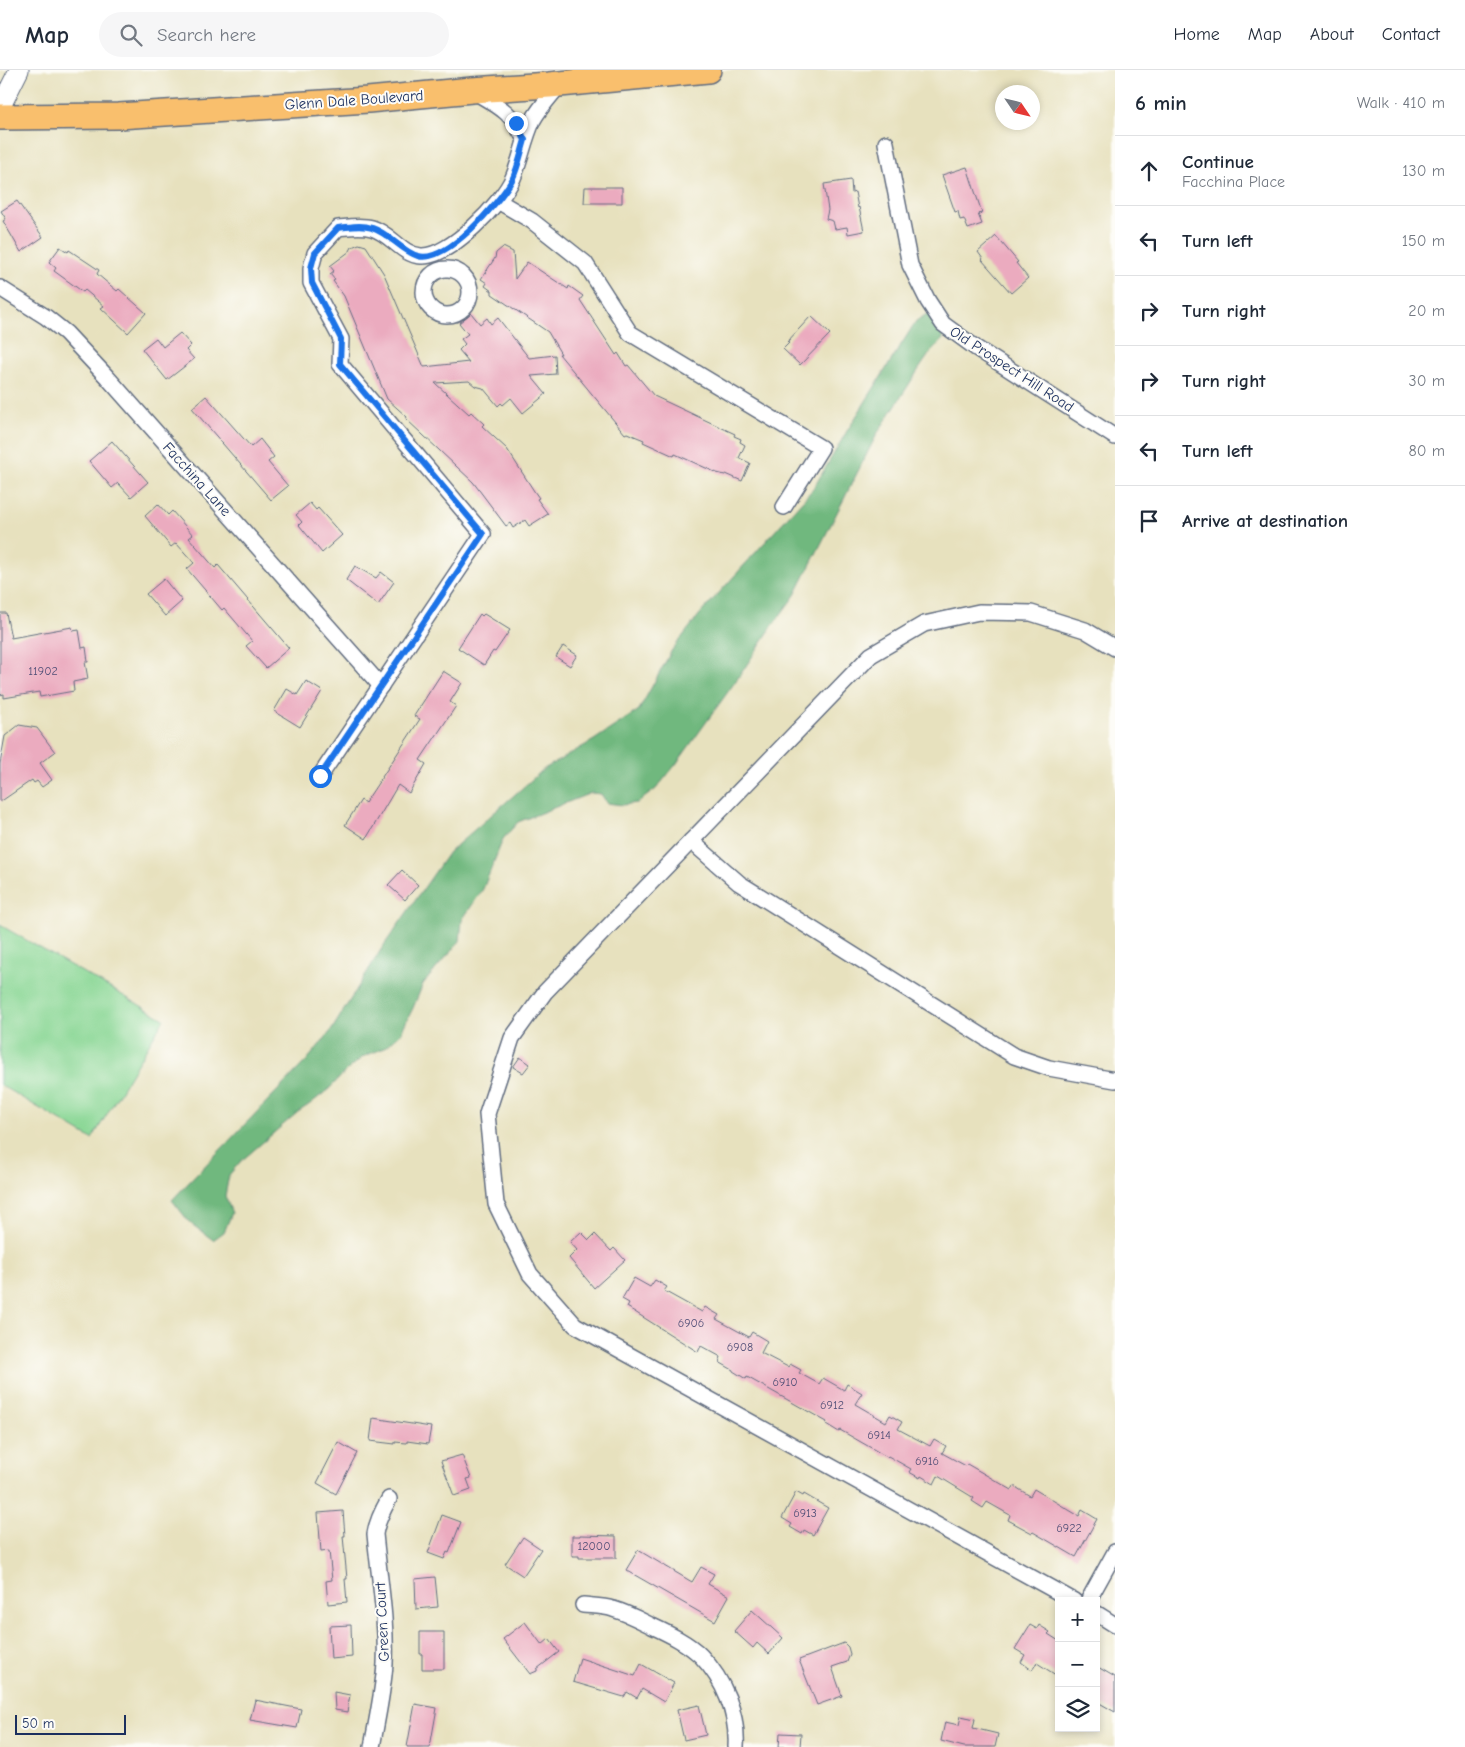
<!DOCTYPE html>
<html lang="en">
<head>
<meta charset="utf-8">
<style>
	body { margin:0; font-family:"Comic Neue",sans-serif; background:#f6f6f7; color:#1f2937 }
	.controls { position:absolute; right:15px; bottom:15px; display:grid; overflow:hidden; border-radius:0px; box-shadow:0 2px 8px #0003 }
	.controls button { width:45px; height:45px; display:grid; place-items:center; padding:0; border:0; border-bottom:1px solid #e0e1e3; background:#fff; color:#1f2937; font:25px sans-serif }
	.compass { position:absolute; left:995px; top:15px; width:45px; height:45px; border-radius:50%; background:#fff; box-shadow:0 2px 8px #0003; rotate:125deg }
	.scale { position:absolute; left:15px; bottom:12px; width:111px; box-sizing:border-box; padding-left:5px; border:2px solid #1b2f5e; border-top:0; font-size:14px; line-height:18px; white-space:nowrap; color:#1b2f5e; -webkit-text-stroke:4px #fdfcf7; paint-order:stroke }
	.stop { position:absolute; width:15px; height:15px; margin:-11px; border:4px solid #1a73e8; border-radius:50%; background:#fff }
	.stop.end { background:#1a73e8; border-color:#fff; box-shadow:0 1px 5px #0008 }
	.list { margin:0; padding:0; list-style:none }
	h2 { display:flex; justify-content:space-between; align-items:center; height:65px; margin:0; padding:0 20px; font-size:21px }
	h2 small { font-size:16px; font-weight:400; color:#747a83 }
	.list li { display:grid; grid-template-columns:32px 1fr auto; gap:15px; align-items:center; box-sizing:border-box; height:70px; padding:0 20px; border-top:1px solid #e0e1e3 }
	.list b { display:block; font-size:19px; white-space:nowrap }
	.list p { margin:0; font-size:16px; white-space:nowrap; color:#747a83 }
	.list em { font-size:16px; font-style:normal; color:#747a83 }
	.icon { flex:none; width:28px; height:28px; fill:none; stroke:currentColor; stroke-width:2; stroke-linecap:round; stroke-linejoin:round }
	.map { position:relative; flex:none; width:1115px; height:1677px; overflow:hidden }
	header { display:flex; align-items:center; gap:30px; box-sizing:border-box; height:70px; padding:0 25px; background:#fff; border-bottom:1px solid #e0e1e3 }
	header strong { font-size:24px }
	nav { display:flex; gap:28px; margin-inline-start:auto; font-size:18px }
	.search { width:350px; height:45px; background:#f6f6f7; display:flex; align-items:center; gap:12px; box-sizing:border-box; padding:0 18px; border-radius:28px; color:#747a83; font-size:19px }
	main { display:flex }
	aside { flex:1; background:#fff }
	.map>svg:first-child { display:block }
	.green { fill:#8ad795; stroke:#52837a }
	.forest { fill:#6fb87e; stroke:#45746e }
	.building { fill:#ebabbf }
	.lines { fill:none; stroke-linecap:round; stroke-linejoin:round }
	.minor-casing { stroke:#626d80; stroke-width:18 }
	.tertiary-casing { stroke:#626d80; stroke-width:21 }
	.primary-casing { stroke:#626d80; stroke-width:28 }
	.minor { stroke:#fff; stroke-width:15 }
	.tertiary { stroke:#fff; stroke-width:19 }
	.primary { stroke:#f9bf6d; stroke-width:25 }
	.route { stroke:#1a73e8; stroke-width:6 }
	.labels { text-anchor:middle; stroke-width:4; stroke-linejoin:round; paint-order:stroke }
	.number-label { font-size:12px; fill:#4f4e76 }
	.street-label { font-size:15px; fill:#1b2f5e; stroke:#fdfcf7 }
</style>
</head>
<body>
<header>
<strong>Map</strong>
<div class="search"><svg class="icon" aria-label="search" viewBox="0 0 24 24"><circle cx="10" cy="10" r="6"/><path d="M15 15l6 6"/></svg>Search here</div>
<nav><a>Home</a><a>Map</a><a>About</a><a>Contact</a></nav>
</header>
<main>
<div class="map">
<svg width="1115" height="1677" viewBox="0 0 1115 1677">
	<rect width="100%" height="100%" fill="#fdfcf7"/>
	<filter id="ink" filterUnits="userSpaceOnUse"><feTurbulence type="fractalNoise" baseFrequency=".02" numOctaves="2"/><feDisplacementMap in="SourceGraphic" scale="10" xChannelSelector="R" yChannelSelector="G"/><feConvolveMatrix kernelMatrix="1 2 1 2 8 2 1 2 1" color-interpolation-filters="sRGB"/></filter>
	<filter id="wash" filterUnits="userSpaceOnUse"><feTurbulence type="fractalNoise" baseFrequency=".0096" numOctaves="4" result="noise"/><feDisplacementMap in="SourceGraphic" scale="20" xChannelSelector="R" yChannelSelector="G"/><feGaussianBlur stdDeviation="1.12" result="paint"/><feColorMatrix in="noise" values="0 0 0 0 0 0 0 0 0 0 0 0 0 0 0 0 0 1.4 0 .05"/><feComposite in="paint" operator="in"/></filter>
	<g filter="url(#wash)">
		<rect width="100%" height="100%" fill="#e7e1be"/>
		<polygon class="green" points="0,855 164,949 92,1069 0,1015"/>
		<path class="forest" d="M927,244C937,250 942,257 943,269L930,283L917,302L877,364L795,525L773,555L740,605L677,693L656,719L637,733L622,735L607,733L601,724L591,723L518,752L503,769L483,819L462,850L460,871L423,914L413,938L400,964L384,978L363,987L345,1002L329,1019L310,1034L298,1042L240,1092L229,1105L225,1126L232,1143L224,1162L213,1170L190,1153L172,1130L307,990L331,961L382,878L449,782L544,699L594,670L639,640L672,580L700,544L813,419L847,361L916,251Z"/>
		<g id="blocks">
			<g class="building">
				<polygon points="967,97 982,143 978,144 982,154 968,159 964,149 960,150 958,141 955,142 942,105"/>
				<polygon points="851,110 852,123 855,122 858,138 859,137 864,161 848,164 847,157 835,159 833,151 826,149 828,140 824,114"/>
				<polygon points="585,117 622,117 622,133 584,133"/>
				<polygon points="17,131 43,167 21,182 3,151 6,149 1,141"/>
				<polygon points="996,166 1018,192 1016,193 1028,208 1011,223 982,190 983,189 978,182"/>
				<polygon points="359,174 366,176 384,204 424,297 469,292 459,280 465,274 461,269 468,264 459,253 471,243 480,254 487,248 491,254 498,248 529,288 555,285 556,304 531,306 546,324 523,343 511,328 503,335 501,333 498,336 483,318 475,316 469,311 435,313 469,344 471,342 484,354 482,356 507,379 534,421 539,428 537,429 548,444 529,456 525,450 513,458 510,453 506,456 473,412 406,349 407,347 387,329 344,226 333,211 335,210 330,204 334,201 330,196 350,181 352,177"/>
				<polygon points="60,177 68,182 69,180 99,200 97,204 117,221 119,219 146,243 128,263 101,238 104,236 85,220 83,222 54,201 56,198 49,192"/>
				<polygon points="503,177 513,182 515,209 527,192 568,219 569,216 583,226 580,230 616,285 618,283 626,296 628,295 654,326 735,364 734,366 741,369 740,372 745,375 739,388 750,393 742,411 726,404 725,405 717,403 675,384 674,386 643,372 644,370 627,363 625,364 559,284 561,284 548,262 492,224 492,221 485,216 487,213 481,209 495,188 496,183"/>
				<polygon points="811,246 830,264 800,295 783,279 789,273 787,272"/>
				<polygon points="180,263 191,275 186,280 194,289 167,310 142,279 156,268 163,277"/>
				<polygon points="206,326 251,377 260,369 274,387 268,392 288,416 271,430 192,338"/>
				<polygon points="112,371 148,412 131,427 118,413 112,418 89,391"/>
				<polygon points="310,433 316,440 318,438 342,465 322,483 299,455 302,452 296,445"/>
				<polygon points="158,434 168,445 172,441 193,465 189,468 215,498 218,495 289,578 266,598 246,576 252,571 224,538 222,540 187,499 194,493 176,473 171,477 145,446"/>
				<polygon points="355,496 376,508 381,502 394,512 378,535 346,510"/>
				<polygon points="164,509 182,531 165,546 146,524"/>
				<polygon points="0,543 6,543 11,568 72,557 73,561 79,560 82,578 86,577 88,592 85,592 88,609 73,612 74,621 40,627 39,622 4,628 4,624 0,625"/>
				<polygon points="480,544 482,546 484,544 510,560 495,582 493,581 484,595 458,578"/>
				<polygon points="563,576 577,585 570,596 556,587"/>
				<polygon points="443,601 462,613 450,632 456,636 420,690 426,694 409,723 398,715 366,769 345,755 361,730 365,733 420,649 414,646"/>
				<polygon points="306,611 322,621 300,657 274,641 287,619 297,625"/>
				<polygon points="19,655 37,658 55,682 40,693 52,710 42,717 37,711 34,713 32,710 0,732 0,694 5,666"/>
				<polygon points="402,800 418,815 405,830 388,815"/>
				<polygon points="520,987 530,994 523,1003 513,997"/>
				<polygon points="581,1162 589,1170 595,1164 611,1181 614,1178 625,1190 594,1218 569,1188 577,1180 570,1172"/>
				<polygon points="634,1208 650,1217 655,1210 667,1217 664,1221 702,1242 705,1237 719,1245 716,1249 749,1267 752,1262 767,1271 761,1283 788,1297 790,1294 801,1300 799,1303 819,1314 823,1308 844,1320 847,1314 862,1323 855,1334 886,1352 890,1345 902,1352 898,1359 930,1376 934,1369 946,1376 942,1383 966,1396 967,1394 1012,1420 1014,1416 1030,1426 1034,1419 1079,1446 1082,1440 1097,1449 1076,1487 1033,1462 1032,1463 1008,1450 1010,1445 987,1432 983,1438 972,1431 974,1428 938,1406 934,1414 921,1406 920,1408 909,1402 911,1399 888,1386 887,1387 840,1360 839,1362 826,1354 827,1352 747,1307 746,1309 733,1301 733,1300 719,1292 721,1287 701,1276 698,1282 627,1237 629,1233 622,1229"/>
				<polygon points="373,1348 431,1357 428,1374 407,1371 407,1373 395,1372 395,1374 370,1371"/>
				<polygon points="338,1372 357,1383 336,1424 317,1413"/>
				<polygon points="462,1385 471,1408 467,1409 471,1420 454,1426 441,1391"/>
				<polygon points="796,1422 803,1426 804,1424 828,1438 813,1465 804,1460 802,1464 790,1457 792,1454 782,1448"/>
				<polygon points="343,1441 345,1466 343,1466 347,1509 345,1509 347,1532 328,1534 326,1511 332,1510 329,1481 321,1482 318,1443"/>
				<polygon points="442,1445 461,1452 449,1483 447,1482 444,1489 428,1483"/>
				<polygon points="580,1465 616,1466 616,1488 579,1488 579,1486 572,1486 572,1466 580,1466"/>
				<polygon points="523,1467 541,1479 523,1506 505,1494"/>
				<polygon points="638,1480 692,1512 701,1497 714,1504 708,1514 729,1526 715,1551 626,1500"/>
				<polygon points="435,1507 438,1537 416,1539 415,1509"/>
				<polygon points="752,1540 783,1568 769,1584 757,1573 753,1578 734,1561"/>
				<polygon points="525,1552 542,1575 549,1569 559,1582 537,1599 537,1601 530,1604 503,1569"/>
				<polygon points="351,1555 352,1587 331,1589 329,1556"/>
				<polygon points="1030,1555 1037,1559 1039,1555 1050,1562 1048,1564 1059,1571 1059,1607 1037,1593 1032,1600 1021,1592 1025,1585 1015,1579"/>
				<polygon points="420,1562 444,1562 444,1599 422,1599 422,1584 420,1584"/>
				<polygon points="844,1573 848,1577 850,1584 847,1592 832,1597 842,1626 817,1635 799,1590"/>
				<polygon points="580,1588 635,1606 641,1594 674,1613 664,1632 642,1619 637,1628 627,1622 624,1627 573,1612"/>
				<polygon points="1096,1596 1115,1607 1115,1642 1096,1631"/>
				<polygon points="334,1622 350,1625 347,1642 335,1640"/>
				<polygon points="255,1630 301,1639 297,1658 250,1650"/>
				<polygon points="415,1634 437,1638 430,1677 407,1677"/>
				<polygon points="699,1635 706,1665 684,1670 677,1640"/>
				<polygon points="961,1646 975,1649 973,1658 998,1664 995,1677 964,1677 941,1671 945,1652 959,1655"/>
				<polygon points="780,1663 801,1664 800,1677 779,1677"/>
			</g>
		</g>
	</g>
	<g filter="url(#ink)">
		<use href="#blocks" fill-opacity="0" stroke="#626d80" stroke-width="1"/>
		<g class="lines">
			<defs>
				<g id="minor">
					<path d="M473,21C500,37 511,41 525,70"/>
					<polyline points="886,73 910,195 928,231 943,254 976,278 1115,367"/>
					<polyline points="498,131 532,151 585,193 630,263 821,378 784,437"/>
					<circle cx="447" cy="222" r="23"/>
					<polyline points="0,218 46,247 66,263 107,307 381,616"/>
					<path d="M320,706L483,464L340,294L341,269L311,213V198L315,183L338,158C350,157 361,155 372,158C390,163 402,185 421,186C449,188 503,132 513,108C521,89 524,69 533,50C540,37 551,26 560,14"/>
					<polyline points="691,771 739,813 1014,986 1049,998 1115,1010"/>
					<polyline points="1074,1531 575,1255 530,1204 496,1134 487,1044 512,968 545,922 871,585 924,554 979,542 1031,543 1085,560 1115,578"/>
					<polyline points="1088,1531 1115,1482"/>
					<path d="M583,1535C593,1536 604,1536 613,1539C627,1543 640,1550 652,1556C669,1564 688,1573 701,1586C724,1610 738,1644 736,1677"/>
					<polyline points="1096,1543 1115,1555"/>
					<path d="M372,1677C377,1649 383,1622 385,1594C387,1551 379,1507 375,1464C377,1451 382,1441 389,1429"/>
				</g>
				<polyline id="tertiary" points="0,38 19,0"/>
				<polyline id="primary" points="0,47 119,46 368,30 472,20 549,15 708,0"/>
			</defs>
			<use href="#minor" class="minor-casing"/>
			<use href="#tertiary" class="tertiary-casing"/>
			<use href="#primary" class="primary-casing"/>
			<use href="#minor" class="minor"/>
			<use href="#tertiary" class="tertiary"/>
			<use href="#primary" class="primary"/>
		</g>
	</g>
	<g class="lines" filter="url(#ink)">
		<path class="route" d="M320,706L483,464L340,294L341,269L312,213L311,198L315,183L338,158C350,157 361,154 372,158C389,163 401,181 418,186C446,194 499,133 512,110C518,98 521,83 525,70L516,53"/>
	</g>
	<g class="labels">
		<g class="number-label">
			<text x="43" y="605">11902</text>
			<text x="691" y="1257">6906</text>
			<text x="740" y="1281">6908</text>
			<text x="785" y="1316">6910</text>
			<text x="832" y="1339">6912</text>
			<text x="879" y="1369">6914</text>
			<text x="927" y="1395">6916</text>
			<text x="805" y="1447">6913</text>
			<text x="1069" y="1462">6922</text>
			<text x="594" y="1480">12000</text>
		</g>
		<g class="street-label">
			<text transform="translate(354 30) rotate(-4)" y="5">Glenn Dale Boulevard</text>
			<text transform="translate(1012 299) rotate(33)" y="5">Old Prospect Hill Road</text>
			<text transform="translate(197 409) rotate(48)" y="5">Facchina Lane</text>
			<text transform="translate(382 1552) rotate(-93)" y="5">Green Court</text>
		</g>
	</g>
</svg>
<div class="controls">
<button>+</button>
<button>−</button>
<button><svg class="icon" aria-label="layers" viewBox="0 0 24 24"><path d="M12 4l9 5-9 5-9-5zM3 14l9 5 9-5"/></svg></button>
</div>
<svg class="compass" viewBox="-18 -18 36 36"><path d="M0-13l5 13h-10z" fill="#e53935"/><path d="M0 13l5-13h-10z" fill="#747a83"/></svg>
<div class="scale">50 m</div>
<div class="stop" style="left:320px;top:706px"></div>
<div class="stop end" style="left:516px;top:53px"></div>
</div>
<aside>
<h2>6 min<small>Walk · 410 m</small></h2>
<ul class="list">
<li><svg class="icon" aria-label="ahead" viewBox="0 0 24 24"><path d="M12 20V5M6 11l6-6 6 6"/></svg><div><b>Continue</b><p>Facchina Place</p></div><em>130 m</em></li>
<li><svg class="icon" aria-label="left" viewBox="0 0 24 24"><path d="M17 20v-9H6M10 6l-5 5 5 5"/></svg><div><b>Turn left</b></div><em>150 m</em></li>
<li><svg class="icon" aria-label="right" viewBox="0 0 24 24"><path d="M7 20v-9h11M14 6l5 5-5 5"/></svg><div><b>Turn right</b></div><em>20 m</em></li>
<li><svg class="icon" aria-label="right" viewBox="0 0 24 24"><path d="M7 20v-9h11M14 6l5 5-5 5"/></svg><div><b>Turn right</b></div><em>30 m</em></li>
<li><svg class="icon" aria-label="left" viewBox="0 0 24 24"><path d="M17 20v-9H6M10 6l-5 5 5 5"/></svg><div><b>Turn left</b></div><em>80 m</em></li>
<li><svg class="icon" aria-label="arrive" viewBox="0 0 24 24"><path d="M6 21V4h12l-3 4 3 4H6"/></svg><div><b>Arrive at destination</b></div></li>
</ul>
</aside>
</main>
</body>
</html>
